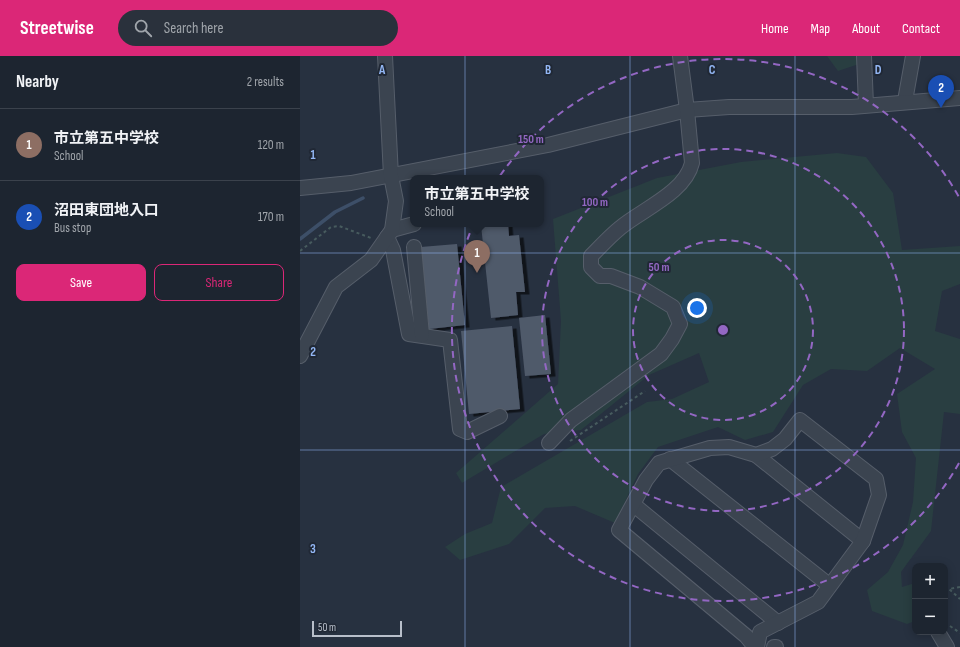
<!DOCTYPE html>
<html lang="en">
<head>
<meta charset="utf-8">
<style>
	body { margin:0; font-family:"Sofia Sans Condensed","Noto Sans JP",sans-serif; background:#2a313c; color:#f1f3f6 }
	.controls { position:absolute; right:12px; bottom:12px; display:grid; overflow:hidden; border-radius:8px; box-shadow:0 2px 10px #0003 }
	.controls button { width:36px; height:36px; display:grid; place-items:center; padding:0; border:0; border-bottom:1px solid #3b424c; background:#1d2530; color:#f1f3f6; font:20px sans-serif }
	.scale { position:absolute; left:12px; bottom:10px; width:90px; box-sizing:border-box; padding-left:4px; border:2px solid #b8bfca; border-top:0; font-size:11px; line-height:14px; white-space:nowrap; color:#b8bfca; -webkit-text-stroke:3px #202835; paint-order:stroke }
	.you { position:absolute; left:397px; top:252px; width:14px; height:14px; margin:-10px; border:3px solid #fff; border-radius:50%; background:#1a73e8; box-shadow:0 0 0 6px #1a73e833 }
	.badge { display:grid; place-items:center; width:26px; height:26px; border-radius:50%; background:#db2777; color:#fff; font-size:13px; font-weight:700 }
	.pin { position:absolute; translate:-50% -33px; filter:drop-shadow(0 1px 2px #0008) }
	.pin::after { content:''; position:absolute; top:21px; width:14px; height:12px; background:inherit; clip-path:polygon(0 0,100% 0,50% 100%) }
	.popup { position:absolute; left:110px; top:119px; width:134px; height:52px; box-sizing:border-box; display:grid; place-content:center; border-radius:8px; background:#1d2530; filter:drop-shadow(0 1px 3px #0005); font-size:13px; white-space:nowrap; color:#a0a5ab }
	.popup b { font-size:15px; color:#f1f3f6 }
	.popup::after { content:''; position:absolute; left:50%; top:100%; margin-left:-8px; border:8px solid transparent; border-top-color:#1d2530 }
	.list { margin:0; padding:0; list-style:none }
	h2 { display:flex; justify-content:space-between; align-items:center; height:52px; margin:0; padding:0 16px; font-size:17px }
	h2 small { font-size:13px; font-weight:400; color:#a0a5ab }
	.list li { display:grid; grid-template-columns:26px 1fr auto; gap:12px; align-items:center; box-sizing:border-box; height:72px; padding:0 16px; border-top:1px solid #3b424c }
	.list b { display:block; font-size:15px; white-space:nowrap }
	.list p { margin:0; font-size:13px; white-space:nowrap; color:#a0a5ab }
	.list em { font-size:13px; font-style:normal; color:#a0a5ab }
	.actions { display:flex; gap:8px; padding:12px 16px }
	.actions a { flex:1; padding:9px 0; border:1px solid #db2777; border-radius:8px; text-align:center; font-size:14px; color:#db2777 }
	.actions .main { background:#db2777; color:#fff }
	.icon { flex:none; width:22px; height:22px; fill:none; stroke:currentColor; stroke-width:2; stroke-linecap:round; stroke-linejoin:round }
	.map { position:relative; flex:none; width:660px; height:591px; overflow:hidden }
	header { display:flex; align-items:center; gap:24px; box-sizing:border-box; height:56px; padding:0 20px; background:#db2777; color:#fff }
	header strong { font-size:19px }
	nav { display:flex; gap:22px; margin-inline-start:auto; font-size:14px }
	.search { width:280px; height:36px; background:#2a313c; display:flex; align-items:center; gap:10px; box-sizing:border-box; padding:0 14px; border-radius:22px; color:#a0a5ab; font-size:15px }
	main { display:flex }
	aside { flex:1; background:#1d2530 }
	.map>svg:first-child { display:block }
	.green { fill:#293e41 }
	.lines { fill:none; stroke-linecap:round; stroke-linejoin:round }
	.stream { stroke:#3d4f68; stroke-width:3.5 }
	.building { fill:#505a6b; filter:url(#shadow) }
	.minor-casing { stroke:#565e6a; stroke-width:16 }
	.path { stroke:#475b5e; stroke-width:2; stroke-dasharray:3 3; stroke-linecap:butt }
	.minor { stroke:#3b4450; stroke-width:14 }
	.grid { fill:none; stroke:#93b7f5; stroke-width:1; stroke-opacity:0.55 }
	.ring { fill:none; stroke:#9367c3; stroke-width:2; stroke-dasharray:7 5 }
	.grid-label { font-size:13px; text-anchor:middle; font-weight:bold; fill:#93b7f5; stroke:#202835; stroke-width:4; stroke-linejoin:round; paint-order:stroke }
	.centre { fill:#9367c3; stroke:#202835; stroke-width:2 }
	.ring-label { font-size:12px; text-anchor:middle; font-weight:bold; fill:#9367c3; stroke:#202835; stroke-width:4; stroke-linejoin:round; paint-order:stroke }
</style>
</head>
<body>
<header>
<strong>Streetwise</strong>
<div class="search"><svg class="icon" aria-label="search" viewBox="0 0 24 24"><circle cx="10" cy="10" r="6"/><path d="M15 15l6 6"/></svg>Search here</div>
<nav><a>Home</a><a>Map</a><a>About</a><a>Contact</a></nav>
</header>
<main>
<aside>
<h2>Nearby<small>2 results</small></h2>
<ul class="list">
<li><span class="badge" style="background:#8d6e63">1</span><div><b>市立第五中学校</b><p>School</p></div><em>120 m</em></li>
<li><span class="badge" style="background:#1a4fb4">2</span><div><b>沼田東団地入口</b><p>Bus stop</p></div><em>170 m</em></li>
</ul>
<div class="actions"><a class="main">Save</a><a>Share</a></div>
</aside>
<div class="map">
<svg width="660" height="591" viewBox="0 0 660 591">
	<defs>
		<filter id="shadow"><feDropShadow dx="4.5" dy="2.5" stdDeviation="0" flood-color="#0009"/></filter>
	</defs>
	<rect width="100%" height="100%" fill="#273140"/>
	<g class="green">
		<polygon points="527,0 558,0 559,8 538,15"/>
		<polygon points="537,97 566,101 593,137 602,194 660,190 660,228 642,235 635,275 660,283 660,358 644,356 631,475 601,516 602,531 615,527 615,565 607,568 572,555 567,534 588,516 603,489 613,446 616,402 602,376 597,338 635,313 600,292 567,315 531,313 503,329 473,376 445,384 418,371 358,391 338,418 315,467 275,450 245,452 209,488 160,504 145,491 165,478 192,467 201,431 347,346 372,343 409,326 399,297 349,319 281,374 244,378 162,427 156,417 258,328 261,265 253,163 357,122 441,106"/>
	</g>
	<g class="lines">
		<polyline class="stream" points="0,183 35,156 63,142"/>
	</g>
	<g class="building">
		<polygon points="208,168 209,180 219,179 225,236 216,236 218,259 191,262 181,169"/>
		<polygon points="157,188 165,269 129,273 121,191"/>
		<polygon points="245,259 251,318 225,320 219,262"/>
		<polygon points="212,270 220,353 169,358 161,275"/>
	</g>
	<g class="lines">
		<defs>
			<g id="minor">
				<polyline points="564,0 566,49"/>
				<polyline points="605,45 613,0"/>
				<polyline points="0,132 51,127 248,89 387,54 429,51 552,51 660,42"/>
				<polyline points="92,174 114,168"/>
				<polyline points="87,181 93,194 109,278 150,284 160,373 167,376 200,360"/>
				<polyline points="114,191 122,279"/>
				<polyline points="0,300 36,231 71,204 92,174 96,145 91,120 85,0"/>
				<path d="M249,387L271,364L361,298L372,283L380,268L373,251L340,231L311,220H300L291,211V200C300,191 310,180 320,172C341,154 385,137 392,107L387,54L380,0"/>
				<polyline points="456,399 563,485"/>
				<polyline points="370,403 529,529"/>
				<polyline points="334,449 478,567"/>
				<polyline points="638,576 647,591"/>
				<polyline points="455,591 446,580 319,474 346,424 359,407 410,392 429,391 456,399 472,393 485,383 500,364 576,423 579,439 563,485 518,546 460,576 457,591"/>
				<polyline points="474,591 476,591"/>
			</g>
		</defs>
		<use href="#minor" class="minor-casing"/>
		<g class="path">
			<polyline points="0,195 31,171 39,170 71,182"/>
			<polyline points="270,385 345,335"/>
			<polyline points="660,531 649,533 660,543"/>
			<polyline points="650,570 660,577"/>
		</g>
		<use href="#minor" class="minor"/>
	</g>
	<path class="grid" d="M165,0V591M330,0V591M495,0V591M0,197H660M0,394H660"/>
	<g class="ring">
		<circle cx="423" cy="274" r="90"/>
		<circle cx="423" cy="274" r="181"/>
		<path d="M659 407A271 271 0 1 1 659 141"/>
	</g>
	<g class="grid-label">
		<text x="82" y="18">A</text>
		<text x="248" y="18">B</text>
		<text x="412" y="18">C</text>
		<text x="578" y="18">D</text>
		<text x="13" y="103">1</text>
		<text x="13" y="300">2</text>
		<text x="13" y="497">3</text>
	</g>
	<circle cx="423" cy="274" r="6" class="centre"/>
	<g class="ring-label">
		<text x="231" y="87">150 m</text>
		<text x="295" y="150">100 m</text>
		<text x="359" y="215">50 m</text>
	</g>
</svg>
<div class="controls">
<button>+</button>
<button>−</button>
</div>
<div class="scale">50 m</div>
<div class="you"></div>
<div class="pin badge" style="left:177px;top:217px;background:#8d6e63">1</div>
<div class="popup"><b>市立第五中学校</b>School</div>
<div class="pin badge" style="left:641px;top:52px;background:#1a4fb4">2</div>
</div>
</main>
</body>
</html>
